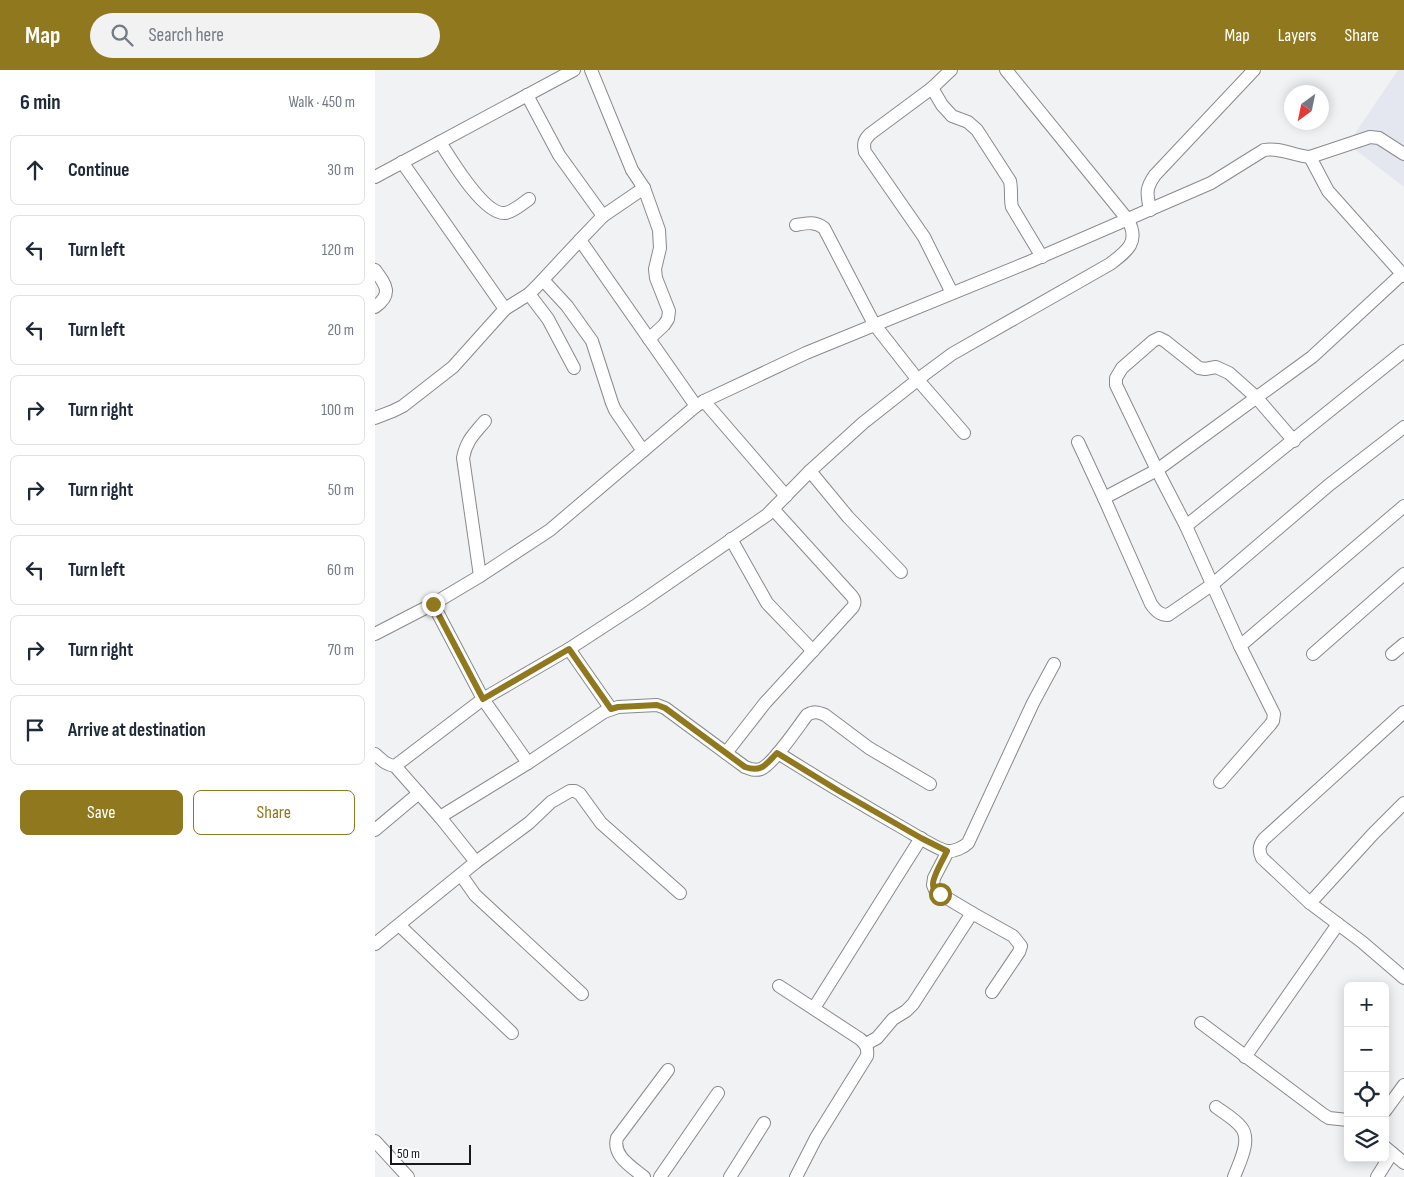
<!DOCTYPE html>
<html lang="en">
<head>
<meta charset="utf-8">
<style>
	body { margin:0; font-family:"Sofia Sans Condensed",sans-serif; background:#f2f2f3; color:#1f2937 }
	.controls { position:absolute; right:15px; bottom:15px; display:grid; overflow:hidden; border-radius:8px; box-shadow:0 2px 12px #0003 }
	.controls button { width:45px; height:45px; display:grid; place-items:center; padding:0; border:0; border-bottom:1px solid #e0e1e3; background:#fff; color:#1f2937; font:25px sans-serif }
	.compass { position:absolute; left:909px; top:15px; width:45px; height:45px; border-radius:50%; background:#fff; box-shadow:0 2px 12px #0003; rotate:213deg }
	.scale { position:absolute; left:15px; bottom:12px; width:81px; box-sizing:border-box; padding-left:5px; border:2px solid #18191a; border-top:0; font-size:14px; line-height:18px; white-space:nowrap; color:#18191a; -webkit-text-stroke:4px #fff; paint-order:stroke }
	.stop { position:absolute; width:15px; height:15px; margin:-11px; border:4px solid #90781e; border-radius:50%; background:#fff }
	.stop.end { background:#90781e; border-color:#fff; box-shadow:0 1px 5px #0008 }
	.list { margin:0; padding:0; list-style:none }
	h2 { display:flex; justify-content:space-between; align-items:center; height:65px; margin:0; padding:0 20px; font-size:21px }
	h2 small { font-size:16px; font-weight:400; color:#747a83 }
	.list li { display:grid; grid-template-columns:32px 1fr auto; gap:15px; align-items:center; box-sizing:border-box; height:70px; margin:0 10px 10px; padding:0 10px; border:1px solid #e0e1e3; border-radius:8px }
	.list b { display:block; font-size:19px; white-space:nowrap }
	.list em { font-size:16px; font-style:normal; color:#747a83 }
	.actions { display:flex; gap:10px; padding:15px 20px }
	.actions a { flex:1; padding:11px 0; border:1px solid #90781e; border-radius:8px; text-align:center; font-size:18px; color:#90781e }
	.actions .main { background:#90781e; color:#fff }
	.icon { flex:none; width:28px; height:28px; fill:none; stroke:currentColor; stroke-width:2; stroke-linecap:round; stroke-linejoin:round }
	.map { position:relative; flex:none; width:1029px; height:1107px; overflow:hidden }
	header { display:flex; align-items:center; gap:30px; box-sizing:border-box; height:70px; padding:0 25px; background:#90781e; color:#fff }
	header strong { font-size:24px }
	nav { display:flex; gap:28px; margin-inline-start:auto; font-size:18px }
	.search { width:350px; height:45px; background:#f2f2f3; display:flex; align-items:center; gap:12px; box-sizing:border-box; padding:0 18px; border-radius:28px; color:#747a83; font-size:19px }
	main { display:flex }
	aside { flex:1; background:#fff }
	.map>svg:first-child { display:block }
	.built { fill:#e4e6f0 }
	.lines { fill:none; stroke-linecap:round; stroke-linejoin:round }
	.street-casing { stroke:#8a8a8d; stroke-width:14 }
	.street { stroke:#fff; stroke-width:12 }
	.route { stroke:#90781e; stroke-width:6 }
</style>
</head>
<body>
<header>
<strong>Map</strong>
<div class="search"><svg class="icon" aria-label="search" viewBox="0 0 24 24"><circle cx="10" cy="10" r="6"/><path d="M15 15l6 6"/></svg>Search here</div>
<nav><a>Map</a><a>Layers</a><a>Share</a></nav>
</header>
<main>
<aside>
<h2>6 min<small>Walk · 450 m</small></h2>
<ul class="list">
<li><svg class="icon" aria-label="ahead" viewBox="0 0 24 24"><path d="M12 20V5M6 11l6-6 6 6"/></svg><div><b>Continue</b></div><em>30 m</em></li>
<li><svg class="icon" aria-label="left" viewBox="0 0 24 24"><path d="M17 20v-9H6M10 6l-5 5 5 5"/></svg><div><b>Turn left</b></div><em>120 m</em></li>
<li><svg class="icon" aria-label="left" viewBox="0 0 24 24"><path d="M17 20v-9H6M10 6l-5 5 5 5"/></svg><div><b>Turn left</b></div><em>20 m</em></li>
<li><svg class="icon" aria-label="right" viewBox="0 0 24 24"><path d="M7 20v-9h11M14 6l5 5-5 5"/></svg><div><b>Turn right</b></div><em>100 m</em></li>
<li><svg class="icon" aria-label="right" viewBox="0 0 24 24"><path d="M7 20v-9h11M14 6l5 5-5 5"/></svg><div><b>Turn right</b></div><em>50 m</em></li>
<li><svg class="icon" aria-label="left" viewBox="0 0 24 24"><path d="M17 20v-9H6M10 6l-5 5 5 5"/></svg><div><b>Turn left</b></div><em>60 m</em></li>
<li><svg class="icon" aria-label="right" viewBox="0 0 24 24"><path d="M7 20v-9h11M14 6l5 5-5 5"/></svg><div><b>Turn right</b></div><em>70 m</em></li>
<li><svg class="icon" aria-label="arrive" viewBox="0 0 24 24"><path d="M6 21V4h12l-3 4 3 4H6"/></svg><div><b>Arrive at destination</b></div></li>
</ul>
<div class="actions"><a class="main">Save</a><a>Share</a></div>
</aside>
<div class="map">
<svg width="1029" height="1107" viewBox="0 0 1029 1107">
	<rect width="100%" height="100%" fill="#f1f2f4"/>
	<polygon class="built" points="1023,0 1029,0 1029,117 973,74"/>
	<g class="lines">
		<defs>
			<g id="street">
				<polyline points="216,0 257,100 269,118 284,160 285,178 280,199 281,208 294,241 293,249 289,255 274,269"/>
				<path d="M576,0L557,18L495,64C489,70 488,74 490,82L549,167L577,223"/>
				<path d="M557,18L567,35L577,46L593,52L602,60L635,111C637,120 635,129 637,137L667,187"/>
				<polyline points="152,25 184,85 228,146"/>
				<path d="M65,72C75,88 109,145 130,143C138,142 147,134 154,129"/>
				<polyline points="935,87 953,121 1029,206"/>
				<polyline points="27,92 130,239"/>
				<polyline points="0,107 199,0"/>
				<path d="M775,140C772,124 770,119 780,105L879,0"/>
				<path d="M421,155C432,153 440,151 449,158L499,254L543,310L589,363"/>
				<polyline points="205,170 321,336"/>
				<path d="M0,200C11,215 18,224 0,237"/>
				<polyline points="168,210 192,236 217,271 237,333 240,340 268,381"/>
				<polyline points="154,224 173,249 199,298"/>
				<polyline points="329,331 411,426"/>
				<polyline points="0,348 18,341 28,336 78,297 130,239 154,224 163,215 205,170 228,146 269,118"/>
				<path d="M703,372L729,428L776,534C781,541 785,545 793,545L838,514L954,415L1029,357"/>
				<polyline points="435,401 473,447 526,502"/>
				<polyline points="729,428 782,400 937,287 1027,204"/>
				<polyline points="811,456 1029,281"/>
				<polyline points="356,469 392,533 438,581"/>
				<path d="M105,506L88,388C91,371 99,364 110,351"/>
				<polyline points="58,534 108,629 153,693"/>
				<path d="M0,564L58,534L105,506L175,460L321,336L329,331L431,283L654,192L836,113L889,80C904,77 920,86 935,87L995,67L1004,68L1029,84"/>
				<polyline points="865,576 1029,436"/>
				<polyline points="194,579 236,639"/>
				<polyline points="938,584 1029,504"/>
				<polyline points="1017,584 1029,574"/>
				<path d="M1029,642L889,769C884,775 883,780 887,788L935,833L987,872L1029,908"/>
				<path d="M351,683L390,633L478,537C481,532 479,528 475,524L398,439"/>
				<path d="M403,683C444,709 486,734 528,758C539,764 561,779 572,781C579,782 589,777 593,773L658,633L679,594"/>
				<path d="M0,684C7,690 11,695 20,696L108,629L194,579L263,534L392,445L435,401L488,353L550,304L577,284L735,194C752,181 765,172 753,150L631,0"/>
				<polyline points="20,696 65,747 101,792"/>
				<polyline points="845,712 895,655 898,651 899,644 865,576 811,456 782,400 741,315 741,308 747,298 778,271 784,268 790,271 824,298 830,299 841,297 854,303 881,327 919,371"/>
				<path d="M65,747L153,693L229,642L243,637L282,635L290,638L370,697C375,699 380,701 386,699C398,694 423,657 432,645C439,641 443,642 450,645L494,678L555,714"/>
				<polyline points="0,760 44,723"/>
				<polyline points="573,781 559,808 558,815 560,820 565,824 597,843 638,866 646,876 644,882 617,922"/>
				<polyline points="86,805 100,825 207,924"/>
				<polyline points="935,833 998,764 1029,733"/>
				<polyline points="24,855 137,963"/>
				<polyline points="0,874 101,792 154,753 176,732 195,721 200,721 205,724 226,753 305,823"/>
				<path d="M404,916L485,969C491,974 493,978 492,986L441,1068L421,1107"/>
				<polyline points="439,938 546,768"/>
				<polyline points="826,953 949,1045 954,1048 973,1050"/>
				<polyline points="491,974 502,968 518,949 531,941 538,934 597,843"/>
				<polyline points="870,987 963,854"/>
				<path d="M841,1037C849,1043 860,1049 866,1057C877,1070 864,1093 859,1107"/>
				<polyline points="1010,1041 1029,1015"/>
				<polyline points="0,1071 33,1107"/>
				<polyline points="1010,1077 1029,1093"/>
				<path d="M269,1107C257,1097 237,1086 242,1068L293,1000"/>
				<polyline points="285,1107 343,1023"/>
				<polyline points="355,1107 389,1053"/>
				<polyline points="1002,1107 1017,1083"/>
			</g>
		</defs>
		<use href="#street" class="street-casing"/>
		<use href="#street" class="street"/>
	</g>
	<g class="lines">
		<path class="route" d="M58,534L108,629L194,579L236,639L243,637L282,635L290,638L370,697C387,703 391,694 402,683L464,721L546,768L572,781C569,788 557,807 558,815C558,819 562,822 565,824"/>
	</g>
</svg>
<div class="controls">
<button>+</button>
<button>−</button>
<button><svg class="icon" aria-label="locate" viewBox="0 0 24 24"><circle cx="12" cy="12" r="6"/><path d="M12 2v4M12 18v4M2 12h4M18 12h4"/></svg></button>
<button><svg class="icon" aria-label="layers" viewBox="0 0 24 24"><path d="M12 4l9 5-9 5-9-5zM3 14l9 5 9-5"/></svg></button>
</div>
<svg class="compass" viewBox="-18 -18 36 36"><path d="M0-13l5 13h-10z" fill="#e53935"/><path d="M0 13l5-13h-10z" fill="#747a83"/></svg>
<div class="scale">50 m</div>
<div class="stop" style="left:565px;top:824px"></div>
<div class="stop end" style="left:58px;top:534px"></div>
</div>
</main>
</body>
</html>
